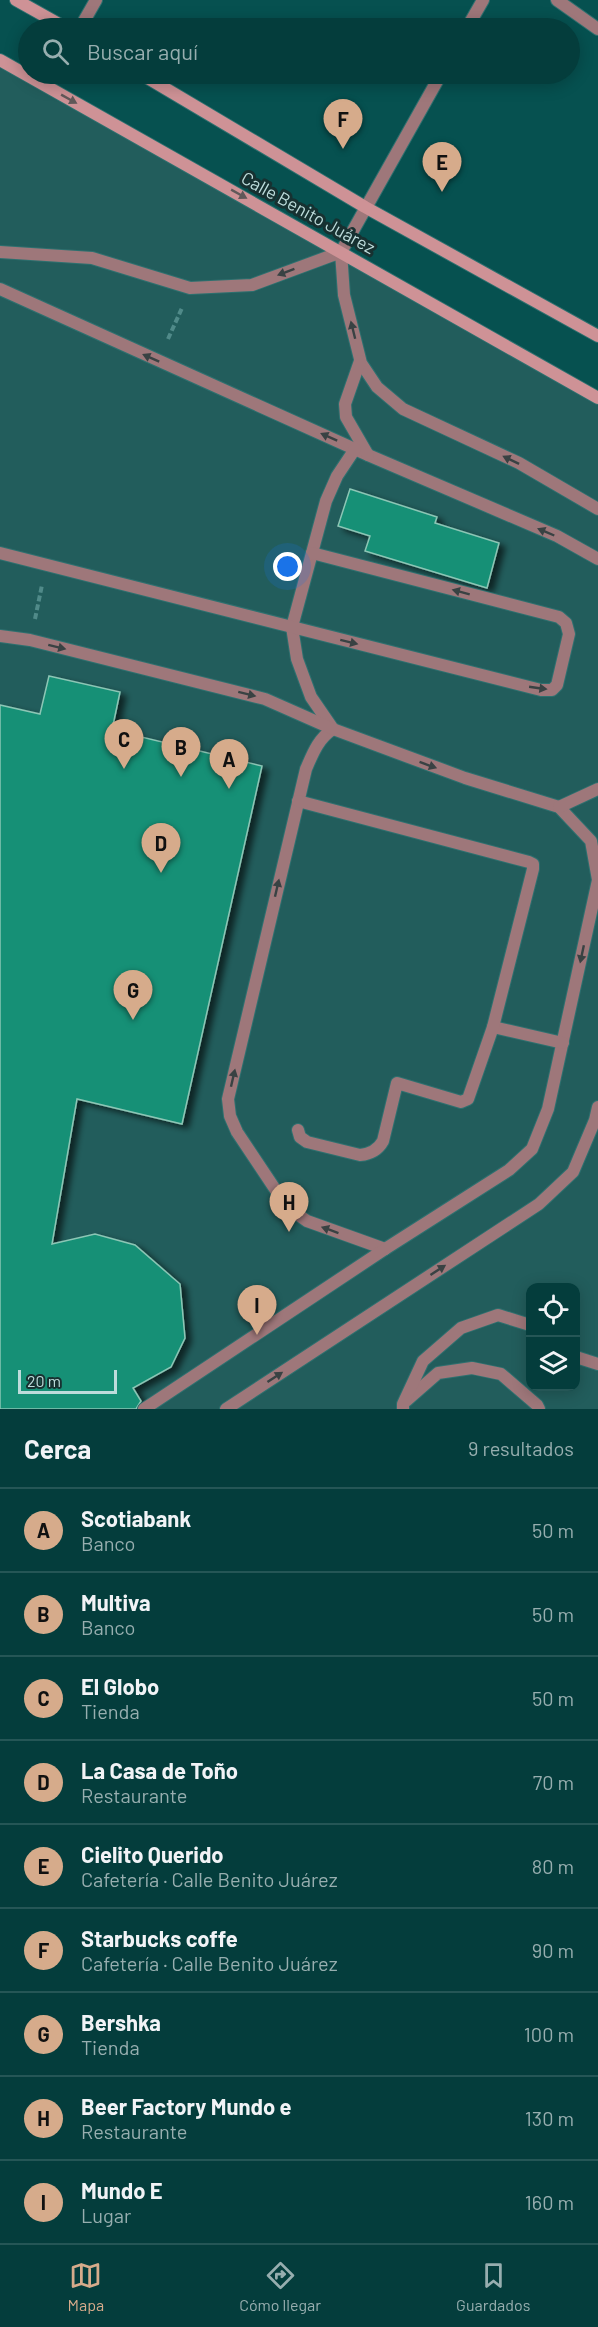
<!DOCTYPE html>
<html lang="es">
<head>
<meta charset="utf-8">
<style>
	body { margin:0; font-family:Barlow,sans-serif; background:#124847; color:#f1f3f6 }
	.controls { position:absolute; right:18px; bottom:18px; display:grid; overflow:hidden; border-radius:12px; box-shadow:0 3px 15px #0003 }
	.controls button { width:54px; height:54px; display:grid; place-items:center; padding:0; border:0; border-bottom:2px solid #255656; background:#043d3c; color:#f1f3f6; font:30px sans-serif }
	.scale { position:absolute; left:18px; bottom:15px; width:99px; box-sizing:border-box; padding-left:6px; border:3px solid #bddcdb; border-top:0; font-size:16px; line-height:21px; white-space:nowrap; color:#bddcdb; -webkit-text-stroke:4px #173131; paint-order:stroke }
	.you { position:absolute; left:288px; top:567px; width:21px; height:21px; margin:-15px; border:4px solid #fff; border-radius:50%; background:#1a73e8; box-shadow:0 0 0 9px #1a73e833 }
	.badge { display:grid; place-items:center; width:39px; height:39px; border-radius:50%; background:#d6ab8b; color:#111; font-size:20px; font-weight:700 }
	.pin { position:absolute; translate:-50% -50px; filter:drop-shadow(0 2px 3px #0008) }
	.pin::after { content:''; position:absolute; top:32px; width:21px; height:18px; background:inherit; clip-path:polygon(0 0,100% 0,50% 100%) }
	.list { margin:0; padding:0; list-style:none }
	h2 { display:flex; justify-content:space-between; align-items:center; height:78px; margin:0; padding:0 24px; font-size:26px }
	h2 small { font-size:20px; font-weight:400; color:#97aeaf }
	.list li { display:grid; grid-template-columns:39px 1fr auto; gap:18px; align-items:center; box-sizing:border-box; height:84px; padding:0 24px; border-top:2px solid #255656 }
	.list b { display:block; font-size:22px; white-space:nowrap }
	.list p { margin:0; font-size:20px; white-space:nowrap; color:#97aeaf }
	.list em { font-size:20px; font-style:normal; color:#97aeaf }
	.icon { flex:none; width:33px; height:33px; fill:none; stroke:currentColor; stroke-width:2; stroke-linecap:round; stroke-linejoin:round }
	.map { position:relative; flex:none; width:598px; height:1409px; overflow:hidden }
	.search { position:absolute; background:#043d3c; box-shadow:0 3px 15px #0003; left:18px; right:18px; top:18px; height:66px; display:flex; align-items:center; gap:15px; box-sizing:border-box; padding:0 21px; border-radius:33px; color:#97aeaf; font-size:22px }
	.sheet { height:834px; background:#043d3c }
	nav { display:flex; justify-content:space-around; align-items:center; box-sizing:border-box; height:84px; border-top:2px solid #255656; background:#043d3c; font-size:16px; color:#97aeaf }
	nav a { display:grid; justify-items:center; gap:3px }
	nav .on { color:#d6ab8b }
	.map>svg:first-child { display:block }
	.built { fill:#225d5c; fill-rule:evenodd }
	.building { fill:#139076; stroke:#8cc6b5; stroke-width:1.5; filter:url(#shadow) }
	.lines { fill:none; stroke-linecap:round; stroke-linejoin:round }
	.service-casing { stroke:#2e706f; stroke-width:14 }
	.minor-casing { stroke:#2e706f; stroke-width:14 }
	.tertiary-casing { stroke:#2e706f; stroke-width:14 }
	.secondary-casing { stroke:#2e706f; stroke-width:14 }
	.path { stroke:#508a89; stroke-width:4; stroke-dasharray:6 3; stroke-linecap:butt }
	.service { stroke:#9e777a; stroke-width:12 }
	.minor { stroke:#9e777a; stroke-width:12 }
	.tertiary { stroke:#9e777a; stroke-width:12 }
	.secondary { stroke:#ce9296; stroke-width:12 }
	.oneway { fill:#605859 }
	.oneway2 { fill:#394243 }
	.labels { text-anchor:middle; stroke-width:6; stroke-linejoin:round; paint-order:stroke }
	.street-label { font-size:18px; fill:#bddcdb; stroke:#173131 }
</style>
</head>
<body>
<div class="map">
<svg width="598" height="1409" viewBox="0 0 598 1409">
	<defs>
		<filter id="shadow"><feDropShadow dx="6" dy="4" stdDeviation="3" flood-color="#0009"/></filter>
	</defs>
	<rect width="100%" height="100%" fill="#065150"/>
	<path class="built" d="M0,60L598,398V1409H0ZM530,1288H576V1386H530Z"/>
	<g class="building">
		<polygon points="350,489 437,517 435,523 499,543 487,588 365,551 370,536 338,526"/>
		<polygon points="49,676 120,692 112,730 262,766 182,1124 77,1099 52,1244 95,1234 135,1245 180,1284 185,1338 171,1367 133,1388 141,1401 136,1409 0,1409 0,705 40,714"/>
	</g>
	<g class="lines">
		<defs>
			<g id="service">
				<polyline points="0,252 92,258 190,288 252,285 341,252 344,295 361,363 377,387 403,409 519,463 598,509"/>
				<polyline points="0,289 368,455 557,536 598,559"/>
				<polyline points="360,361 345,404 346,417 368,455"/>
				<path d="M355,449L337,476L326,501L292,627L297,659L311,697L333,729C318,739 313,753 306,769L228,1099L230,1116L237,1132L287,1207L307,1221L385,1249"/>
				<polyline points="0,553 541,690 552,690 557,685 569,634 566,623 559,617 312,553"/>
				<polyline points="0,636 30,640 265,699 333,729 465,778 559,807 591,841 598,880 548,1109 532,1149 509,1170 385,1249 144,1409"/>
				<polyline points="559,807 598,789"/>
				<polyline points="493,1027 563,1043"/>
				<path d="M298,1130L300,1137L307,1142L360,1155C371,1154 378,1150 383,1141L397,1083L461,1102L468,1099L493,1027L533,869V864L529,862L298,801"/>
				<polyline points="576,1357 598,1364"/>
				<polyline points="406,1401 438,1373 472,1368 501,1374 537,1405 539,1409"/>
				<polyline points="226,1409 539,1204 573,1172 595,1120 598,1107"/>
				<polyline points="403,1409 403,1404 423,1361 461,1328 498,1315 530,1325"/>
			</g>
			<g id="minor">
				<polyline points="557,0 598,29"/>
				<polyline points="80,28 96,0"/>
			</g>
			<g id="tertiary">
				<polyline points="467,28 483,0"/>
				<polyline points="341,252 441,74"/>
			</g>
			<g id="secondary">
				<polyline points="16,0 66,28"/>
				<polyline points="0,60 598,398"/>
				<polyline points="141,74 365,207 598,336"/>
			</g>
		</defs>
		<use href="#service" class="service-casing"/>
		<use href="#minor" class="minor-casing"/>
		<use href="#tertiary" class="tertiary-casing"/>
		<use href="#secondary" class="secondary-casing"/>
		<g class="path">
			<polyline points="168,339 182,308"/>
			<polyline points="35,619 42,585"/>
		</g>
		<use href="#service" class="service"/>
		<use href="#minor" class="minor"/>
		<use href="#tertiary" class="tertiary"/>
		<use href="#secondary" class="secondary"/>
	</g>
	<defs><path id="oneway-solid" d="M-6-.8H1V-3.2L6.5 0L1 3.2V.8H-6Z" transform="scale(1.5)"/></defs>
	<g class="oneway">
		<use href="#oneway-solid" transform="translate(69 99) rotate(29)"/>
		<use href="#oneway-solid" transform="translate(239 194) rotate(29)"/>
	</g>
	<g class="oneway2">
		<use href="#oneway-solid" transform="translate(286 272) rotate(159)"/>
		<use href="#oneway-solid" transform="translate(353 330) rotate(-104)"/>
		<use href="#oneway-solid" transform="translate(151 358) rotate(-156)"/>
		<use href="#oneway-solid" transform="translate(329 437) rotate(-156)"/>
		<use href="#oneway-solid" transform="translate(511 460) rotate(-154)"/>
		<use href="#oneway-solid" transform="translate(546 532) rotate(-157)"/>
		<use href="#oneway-solid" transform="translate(461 592) rotate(-165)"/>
		<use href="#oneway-solid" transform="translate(349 642) rotate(14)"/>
		<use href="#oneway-solid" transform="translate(57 647) rotate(14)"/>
		<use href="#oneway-solid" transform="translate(538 688) rotate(8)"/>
		<use href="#oneway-solid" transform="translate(247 694) rotate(14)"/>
		<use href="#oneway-solid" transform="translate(428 765) rotate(20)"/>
		<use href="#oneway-solid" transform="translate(277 888) rotate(-77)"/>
		<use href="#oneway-solid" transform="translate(582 954) rotate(102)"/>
		<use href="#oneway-solid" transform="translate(233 1078) rotate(-77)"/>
		<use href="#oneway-solid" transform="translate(330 1230) rotate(-160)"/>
		<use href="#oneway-solid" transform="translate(438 1270) rotate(-33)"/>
		<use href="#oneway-solid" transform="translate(275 1377) rotate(-33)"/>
	</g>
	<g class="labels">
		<g class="street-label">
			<text transform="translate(308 213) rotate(29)" y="6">Calle Benito Juárez</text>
		</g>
	</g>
</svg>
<div class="controls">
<button><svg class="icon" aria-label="locate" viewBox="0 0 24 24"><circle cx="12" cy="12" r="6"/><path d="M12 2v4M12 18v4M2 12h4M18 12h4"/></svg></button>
<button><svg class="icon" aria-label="layers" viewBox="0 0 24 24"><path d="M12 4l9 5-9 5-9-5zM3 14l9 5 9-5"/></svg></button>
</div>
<div class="scale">20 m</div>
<div class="you"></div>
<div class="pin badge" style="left:229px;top:789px">A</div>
<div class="pin badge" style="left:181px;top:777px">B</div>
<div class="pin badge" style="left:124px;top:769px">C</div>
<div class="pin badge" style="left:161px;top:873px">D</div>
<div class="pin badge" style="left:442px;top:192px">E</div>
<div class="pin badge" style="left:343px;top:149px">F</div>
<div class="pin badge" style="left:133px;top:1020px">G</div>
<div class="pin badge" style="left:289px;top:1232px">H</div>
<div class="pin badge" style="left:257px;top:1335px">I</div>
<div class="search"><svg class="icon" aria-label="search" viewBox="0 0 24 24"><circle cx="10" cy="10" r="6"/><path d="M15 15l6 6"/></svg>Buscar aquí</div>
</div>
<section class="sheet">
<h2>Cerca<small>9 resultados</small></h2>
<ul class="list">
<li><span class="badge">A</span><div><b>Scotiabank</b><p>Banco</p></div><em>50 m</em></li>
<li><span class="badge">B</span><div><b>Multiva</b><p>Banco</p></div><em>50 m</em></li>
<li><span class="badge">C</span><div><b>El Globo</b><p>Tienda</p></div><em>50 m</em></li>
<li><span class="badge">D</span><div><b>La Casa de Toño</b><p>Restaurante</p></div><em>70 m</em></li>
<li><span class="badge">E</span><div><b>Cielito Querido</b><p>Cafetería · Calle Benito Juárez</p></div><em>80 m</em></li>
<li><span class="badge">F</span><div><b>Starbucks coffe</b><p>Cafetería · Calle Benito Juárez</p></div><em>90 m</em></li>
<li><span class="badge">G</span><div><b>Bershka</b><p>Tienda</p></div><em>100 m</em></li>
<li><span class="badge">H</span><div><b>Beer Factory Mundo e</b><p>Restaurante</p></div><em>130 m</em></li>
<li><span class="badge">I</span><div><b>Mundo E</b><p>Lugar</p></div><em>160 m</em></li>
</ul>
</section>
<nav>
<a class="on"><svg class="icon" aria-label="map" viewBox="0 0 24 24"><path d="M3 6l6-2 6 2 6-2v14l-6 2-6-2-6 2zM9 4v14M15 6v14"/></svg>Mapa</a>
<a><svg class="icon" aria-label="directions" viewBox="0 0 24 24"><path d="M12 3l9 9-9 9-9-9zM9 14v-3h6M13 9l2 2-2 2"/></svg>Cómo llegar</a>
<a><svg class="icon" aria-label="saved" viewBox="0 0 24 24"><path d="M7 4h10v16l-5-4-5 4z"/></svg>Guardados</a>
</nav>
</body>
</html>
